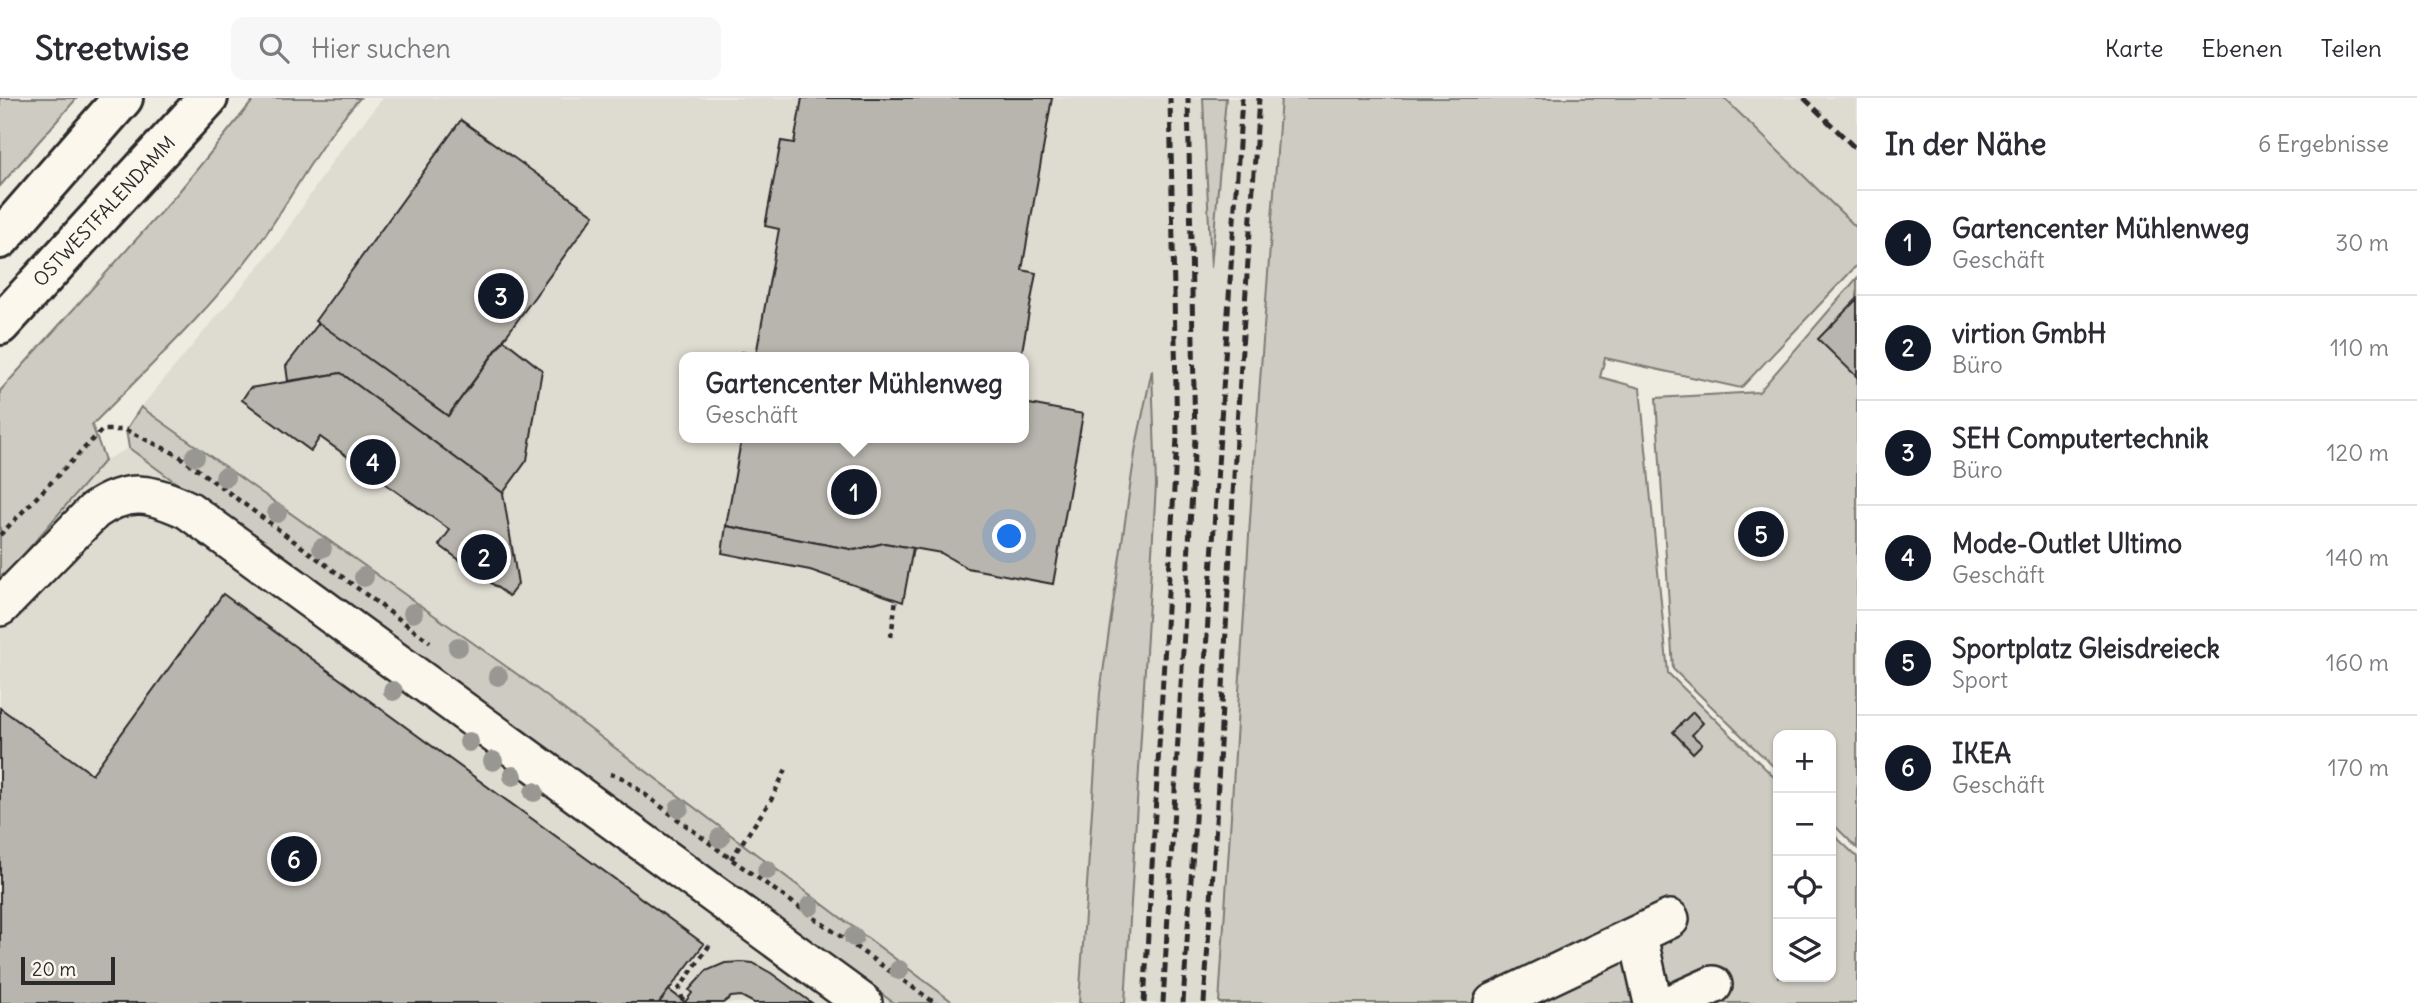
<!DOCTYPE html>
<html lang="de">
<head>
<meta charset="utf-8">
<style>
	body { margin:0; font-family:Delius,sans-serif; background:#f7f7f7; color:#2b2b33 }
	.controls { position:absolute; right:21px; bottom:21px; display:grid; overflow:hidden; border-radius:14px; box-shadow:0 2px 5px #0004 }
	.controls button { width:63px; height:63px; display:grid; place-items:center; padding:0; border:0; border-bottom:2px solid #e1e1e2; background:#fff; color:#2b2b33; font:35px sans-serif }
	.scale { position:absolute; left:21px; bottom:18px; width:94px; box-sizing:border-box; padding-left:7px; border:4px solid #2b2b2b; border-top:0; font-size:19px; line-height:24px; white-space:nowrap; color:#2b2b2b; -webkit-text-stroke:5px #fbf7ec; paint-order:stroke }
	.you { position:absolute; left:1010px; top:439px; width:24px; height:24px; margin:-18px; border:5px solid #fff; border-radius:50%; background:#1a73e8; box-shadow:0 0 0 10px #1a73e833 }
	.badge { display:grid; place-items:center; width:46px; height:46px; border-radius:50%; background:#111827; color:#fff; font-size:23px; font-weight:700 }
	.pin { position:absolute; translate:-50% -50%; border:4px solid #fff; box-shadow:0 2px 7px #0006 }
	.popup { position:absolute; left:679px; top:254px; width:350px; height:91px; box-sizing:border-box; display:grid; place-content:center; border-radius:14px; background:#fff; filter:drop-shadow(0 2px 5px #0005); font-size:23px; white-space:nowrap; color:#7c7c81 }
	.popup b { font-size:26px; color:#2b2b33 }
	.popup::after { content:''; position:absolute; left:50%; top:100%; margin-left:-14px; border:14px solid transparent; border-top-color:#fff }
	.list { margin:0; padding:0; list-style:none }
	h2 { display:flex; justify-content:space-between; align-items:center; height:91px; margin:0; padding:0 28px; font-size:30px }
	h2 small { font-size:23px; font-weight:400; color:#7c7c81 }
	.list li { display:grid; grid-template-columns:46px 1fr auto; gap:21px; align-items:center; box-sizing:border-box; height:105px; padding:0 28px; border-top:2px solid #e1e1e2 }
	.list b { display:block; font-size:26px; white-space:nowrap }
	.list p { margin:0; font-size:23px; white-space:nowrap; color:#7c7c81 }
	.list em { font-size:23px; font-style:normal; color:#7c7c81 }
	.icon { flex:none; width:38px; height:38px; fill:none; stroke:currentColor; stroke-width:2; stroke-linecap:round; stroke-linejoin:round }
	.map { position:relative; flex:none; width:1857px; height:905px; overflow:hidden }
	header { display:flex; align-items:center; gap:42px; box-sizing:border-box; height:98px; padding:0 35px; background:#fff; border-bottom:2px solid #e1e1e2 }
	header strong { font-size:33px }
	nav { display:flex; gap:38px; margin-inline-start:auto; font-size:24px }
	.search { width:490px; height:63px; background:#f7f7f7; display:flex; align-items:center; gap:18px; box-sizing:border-box; padding:0 24px; border-radius:14px; color:#7c7c81; font-size:26px }
	main { display:flex }
	aside { flex:1; background:#fff }
	.map>svg:first-child { display:block }
	.built { fill:#dedbd1; fill-rule:evenodd }
	.green { fill:#cecbc2; stroke:#7c7b76; stroke-width:2 }
	.building { fill:#b8b5ae; stroke:#2b2b2b; stroke-width:2 }
	.lines { fill:none; stroke-linecap:round; stroke-linejoin:round }
	.minor-casing { stroke:#2b2b2b; stroke-width:42 }
	.highway-casing { stroke:#2b2b2b; stroke-width:44 }
	.path { stroke:#2b2b2b; stroke-width:4.5; stroke-dasharray:5 5; stroke-linecap:butt }
	.minor { stroke:#fbf7ec; stroke-width:37 }
	.highway { stroke:#fbf7ec; stroke-width:38 }
	.rail { stroke:#2b2b2b; stroke-width:5; stroke-dasharray:10 5; stroke-linecap:butt }
	.tree { fill:#999791 }
	.labels { text-anchor:middle; stroke-width:6; stroke-linejoin:round; paint-order:stroke }
	.street-label { font-size:19px; fill:#2b2b2b; stroke:#fbf7ec }
</style>
</head>
<body>
<header>
<strong>Streetwise</strong>
<div class="search"><svg class="icon" aria-label="search" viewBox="0 0 24 24"><circle cx="10" cy="10" r="6"/><path d="M15 15l6 6"/></svg>Hier suchen</div>
<nav><a>Karte</a><a>Ebenen</a><a>Teilen</a></nav>
</header>
<main>
<div class="map">
<svg width="1857" height="905" viewBox="0 0 1857 905">
	<rect width="100%" height="100%" fill="#eeebe0"/>
	<filter id="ink" filterUnits="userSpaceOnUse"><feTurbulence type="fractalNoise" baseFrequency=".0143" numOctaves="2"/><feDisplacementMap in="SourceGraphic" scale="14" xChannelSelector="R" yChannelSelector="G"/><feConvolveMatrix kernelMatrix="1 2 1 2 8 2 1 2 1" color-interpolation-filters="sRGB"/></filter>
	<g filter="url(#ink)">
		<g class="built">
			<path d="M383,0H1203L1211,163L1226,0H1280L1252,391L1219,905H1125L1156,387L1152,276L1136,348L1100,595L1079,905H954L521,579L141,309L279,144L336,58ZM684,259H1024V340H684Z"/>
			<polygon points="1724,0 1857,0 1857,130"/>
			<polygon points="129,350 557,666 781,823 894,905 0,905 0,484 105,362"/>
		</g>
		<g class="green">
			<polygon points="0,0 77,0 0,88"/>
			<path d="M255,0H360C320,42 293,99 259,146C211,211 149,269 92,327L105,362L0,484V293L177,96Z"/>
			<polygon points="1203,0 1226,0 1211,170"/>
			<polygon points="1281,0 1724,0 1857,130 1857,167 1741,290 1605,260 1600,279 1640,290 1668,575 1778,683 1778,879 1831,879 1831,734 1857,759 1857,905 1219,905 1252,391"/>
			<polygon points="1857,180 1857,750 1831,724 1831,637 1778,637 1778,673 1673,571 1656,300 1759,294"/>
			<polygon points="1152,272 1156,387 1125,905 1079,905 1100,595 1136,348"/>
			<polygon points="141,309 521,579 954,905 894,905 781,823 557,666 129,350 126,332"/>
		</g>
		<g class="building">
			<polygon points="802,0 1052,0 1022,172 1036,175 1021,259 741,259 742,254 756,257 779,131 765,128 781,43 794,45"/>
			<polygon points="461,22 594,117 448,318 315,223"/>
			<polygon points="1857,201 1857,279 1818,241"/>
			<polygon points="319,225 448,318 504,242 542,272 527,362 503,395 341,275 288,283 286,268"/>
			<polygon points="341,275 503,395 518,486 509,498 439,447 450,432 320,339 311,353 242,302 250,290"/>
			<polygon points="1024,305 1083,316 1053,486 967,470 941,455 913,450 884,445 855,452 726,428 741,343 727,340 1024,340"/>
			<polygon points="726,428 855,452 884,445 913,450 903,504 810,472 722,455"/>
			<polygon points="223,496 704,846 659,905 0,905 0,610 92,676"/>
			<polygon points="1693,614 1703,625 1692,637 1702,646 1693,655 1673,634"/>
			<polygon points="743,864 753,865 771,875 812,905 754,905 741,898 731,899 723,905 659,905 669,892 685,904 692,895 689,892 706,873 725,865"/>
		</g>
		<g class="lines">
			<defs>
				<g id="minor">
					<path d="M0,509L94,413C129,389 151,395 188,412L863,905"/>
					<polyline points="1638,838 1653,905"/>
					<polyline points="1493,905 1670,821"/>
					<polyline points="1673,905 1713,887"/>
				</g>
				<g id="highway">
					<polyline points="0,141 123,0"/>
					<polyline points="0,227 208,0"/>
				</g>
			</defs>
			<use href="#minor" class="minor-casing"/>
			<use href="#highway" class="highway-casing"/>
			<g class="path">
				<polyline points="0,437 102,332 126,332 178,357 430,544"/>
				<polyline points="891,539 896,501"/>
				<polyline points="610,676 623,680 731,761 935,905"/>
				<polyline points="731,761 771,702 786,671"/>
				<polyline points="683,902 679,891 711,845"/>
			</g>
			<use href="#minor" class="minor"/>
			<use href="#highway" class="highway"/>
			<g class="rail">
				<polyline points="1804,0 1857,52"/>
				<polyline points="1144,905 1177,340 1170,0"/>
				<polyline points="1163,905 1195,340 1188,0"/>
				<polyline points="1183,905 1242,0"/>
				<polyline points="1204,905 1215,743 1236,340 1259,0"/>
			</g>
		</g>
		<g class="tree">
			<circle cx="195" cy="358" r="10"/>
			<circle cx="225" cy="379" r="10"/>
			<circle cx="277" cy="415" r="10"/>
			<circle cx="322" cy="450" r="10"/>
			<circle cx="364" cy="479" r="10"/>
			<circle cx="413" cy="515" r="10"/>
			<circle cx="458" cy="549" r="10"/>
			<circle cx="498" cy="578" r="10"/>
			<circle cx="393" cy="593" r="10"/>
			<circle cx="469" cy="644" r="10"/>
			<circle cx="493" cy="663" r="10"/>
			<circle cx="513" cy="678" r="10"/>
			<circle cx="534" cy="694" r="10"/>
			<circle cx="679" cy="710" r="10"/>
			<circle cx="720" cy="740" r="10"/>
			<circle cx="767" cy="772" r="10"/>
			<circle cx="810" cy="808" r="10"/>
			<circle cx="854" cy="839" r="10"/>
			<circle cx="899" cy="872" r="10"/>
		</g>
	</g>
	<g class="labels">
		<g class="street-label">
			<text transform="translate(104 113) rotate(-47)" y="7">OSTWESTFALENDAMM</text>
		</g>
	</g>
</svg>
<div class="controls">
<button>+</button>
<button>−</button>
<button><svg class="icon" aria-label="locate" viewBox="0 0 24 24"><circle cx="12" cy="12" r="6"/><path d="M12 2v4M12 18v4M2 12h4M18 12h4"/></svg></button>
<button><svg class="icon" aria-label="layers" viewBox="0 0 24 24"><path d="M12 4l9 5-9 5-9-5zM3 14l9 5 9-5"/></svg></button>
</div>
<div class="scale">20 m</div>
<div class="you"></div>
<div class="pin badge" style="left:854px;top:394px">1</div>
<div class="popup"><b>Gartencenter Mühlenweg</b>Geschäft</div>
<div class="pin badge" style="left:484px;top:459px">2</div>
<div class="pin badge" style="left:501px;top:198px">3</div>
<div class="pin badge" style="left:373px;top:364px">4</div>
<div class="pin badge" style="left:1761px;top:436px">5</div>
<div class="pin badge" style="left:294px;top:761px">6</div>
</div>
<aside>
<h2>In der Nähe<small>6 Ergebnisse</small></h2>
<ul class="list">
<li><span class="badge">1</span><div><b>Gartencenter Mühlenweg</b><p>Geschäft</p></div><em>30 m</em></li>
<li><span class="badge">2</span><div><b>virtion GmbH</b><p>Büro</p></div><em>110 m</em></li>
<li><span class="badge">3</span><div><b>SEH Computertechnik</b><p>Büro</p></div><em>120 m</em></li>
<li><span class="badge">4</span><div><b>Mode-Outlet Ultimo</b><p>Geschäft</p></div><em>140 m</em></li>
<li><span class="badge">5</span><div><b>Sportplatz Gleisdreieck</b><p>Sport</p></div><em>160 m</em></li>
<li><span class="badge">6</span><div><b>IKEA</b><p>Geschäft</p></div><em>170 m</em></li>
</ul>
</aside>
</main>
</body>
</html>
